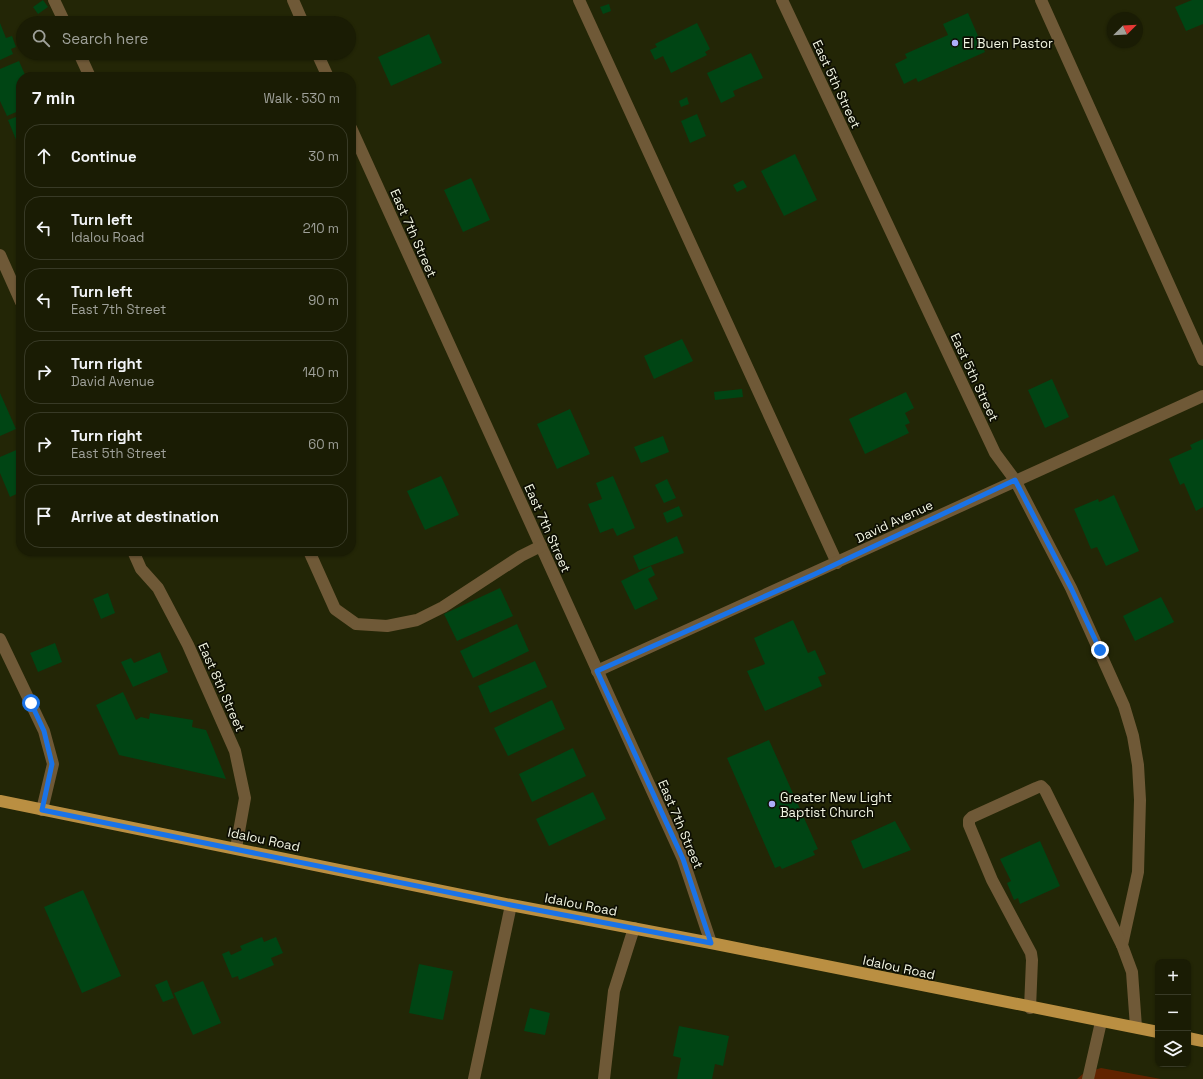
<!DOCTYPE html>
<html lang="en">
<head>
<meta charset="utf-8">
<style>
	body { margin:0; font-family:"Space Grotesk",sans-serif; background:#23250e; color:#f1f3f6 }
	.controls { position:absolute; right:12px; bottom:12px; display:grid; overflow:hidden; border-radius:8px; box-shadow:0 1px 3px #0004 }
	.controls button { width:36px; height:36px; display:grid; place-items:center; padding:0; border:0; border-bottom:1px solid #383a26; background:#1a1c04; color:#f1f3f6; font:20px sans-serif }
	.compass { position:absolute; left:1107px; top:12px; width:36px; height:36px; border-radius:50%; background:#1a1c04; box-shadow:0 1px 3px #0004; rotate:66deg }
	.stop { position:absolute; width:12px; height:12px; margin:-9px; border:3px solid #1a73e8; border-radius:50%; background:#fff }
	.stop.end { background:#1a73e8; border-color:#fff; box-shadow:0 1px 4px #0008 }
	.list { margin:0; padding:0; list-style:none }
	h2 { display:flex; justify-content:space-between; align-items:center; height:52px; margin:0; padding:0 16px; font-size:17px }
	h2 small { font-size:13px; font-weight:400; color:#9fa19a }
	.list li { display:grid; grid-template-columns:26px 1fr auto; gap:12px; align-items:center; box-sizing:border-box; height:64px; margin:0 8px 8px; padding:0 8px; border:1px solid #383a26; border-radius:16px }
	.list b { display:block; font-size:15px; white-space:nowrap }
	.list p { margin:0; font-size:13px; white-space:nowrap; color:#9fa19a }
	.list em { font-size:13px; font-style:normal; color:#9fa19a }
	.icon { flex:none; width:22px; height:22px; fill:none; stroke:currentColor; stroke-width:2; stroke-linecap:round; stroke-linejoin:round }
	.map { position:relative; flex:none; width:1203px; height:1079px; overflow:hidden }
	.search { position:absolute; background:#1a1c04; box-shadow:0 1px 3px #0004; left:16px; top:16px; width:340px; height:44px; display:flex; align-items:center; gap:10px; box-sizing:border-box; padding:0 14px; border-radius:22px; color:#9fa19a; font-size:15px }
	.panel { position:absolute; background:#1a1c04; box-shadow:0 1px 3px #0004; left:16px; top:72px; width:340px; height:484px; border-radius:16px }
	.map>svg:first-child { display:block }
	.green { fill:#612300 }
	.building { fill:#004514 }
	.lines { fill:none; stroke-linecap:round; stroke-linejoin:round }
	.minor { stroke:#6f5937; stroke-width:12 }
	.major { stroke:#ba8f42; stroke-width:12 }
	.route { stroke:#1a73e8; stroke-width:5 }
	.poi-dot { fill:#aeaefa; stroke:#0d0e03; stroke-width:1.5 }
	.labels { text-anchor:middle; stroke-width:3.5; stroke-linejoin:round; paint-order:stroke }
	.poi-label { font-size:13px; fill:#f3f6e3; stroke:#0d0e03; text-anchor:start }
	.street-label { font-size:13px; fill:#f3f6e3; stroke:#0d0e03 }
</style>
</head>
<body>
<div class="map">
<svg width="1203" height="1079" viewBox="0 0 1203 1079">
	<rect width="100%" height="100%" fill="#232606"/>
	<polygon class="green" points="1101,1068 1161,1079 1077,1079 1084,1073"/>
	<g class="building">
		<polygon points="43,0 48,7 38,14 33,7"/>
		<polygon points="1192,0 1203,0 1203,24 1186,31 1175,7"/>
		<polygon points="609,4 611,11 603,14 600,7"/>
		<polygon points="968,13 985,52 918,82 916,78 904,84 895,64 907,58 905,54 948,35 943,24"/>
		<polygon points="0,23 6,38 12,36 16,47 11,49 13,54 0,60"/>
		<polygon points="697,23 710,49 705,52 707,55 671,73 663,56 655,60 650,50 657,47 655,44"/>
		<polygon points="429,34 442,63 391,86 378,57"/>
		<polygon points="751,53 763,78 733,91 735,96 721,103 707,73"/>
		<polygon points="19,61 26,77 21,77 21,110 7,116 0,101 0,69"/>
		<polygon points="687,97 689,104 681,107 679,101"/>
		<polygon points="697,114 706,136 690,143 681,121"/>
		<polygon points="21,115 21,152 8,120"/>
		<polygon points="795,154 817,200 784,216 761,171"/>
		<polygon points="471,178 490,220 463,232 444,190"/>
		<polygon points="743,180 747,187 737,192 733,185"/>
		<polygon points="682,339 693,361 654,379 644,356"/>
		<polygon points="1052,379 1069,417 1045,428 1028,390"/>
		<polygon points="742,389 743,397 715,400 714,392"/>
		<polygon points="906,392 914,408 905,413 910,423 905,425 909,433 865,454 849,419"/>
		<polygon points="0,393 16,429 0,436"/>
		<polygon points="570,409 590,454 557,469 537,424"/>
		<polygon points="663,436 669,452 641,463 634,447"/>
		<polygon points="1203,439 1203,507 1196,511 1184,483 1180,485 1169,459 1192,449 1190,445"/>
		<polygon points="21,448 21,492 10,497 0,473 0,457"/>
		<polygon points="441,476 459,515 425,530 407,491"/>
		<polygon points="613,476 635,528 617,536 613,528 600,533 588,504 602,499 596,483"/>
		<polygon points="667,479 676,498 664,503 655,485"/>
		<polygon points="1114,495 1139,551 1106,566 1097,547 1091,549 1074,509 1098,499 1099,502"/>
		<polygon points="679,506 683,516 667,523 663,513"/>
		<polygon points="677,536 684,553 639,570 633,556"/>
		<polygon points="651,566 655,575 648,579 658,599 635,610 621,581"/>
		<polygon points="500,588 513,616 457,641 444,614"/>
		<polygon points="108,593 115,613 101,619 93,599"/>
		<polygon points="1161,597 1174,622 1135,641 1123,616"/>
		<polygon points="793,620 808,653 815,650 826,674 818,677 822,686 765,711 747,671 765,664 754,638"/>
		<polygon points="517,624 529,651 473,678 460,651"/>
		<polygon points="55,643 62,662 38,672 30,653"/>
		<polygon points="160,652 168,672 133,687 121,662 131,658 134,663"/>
		<polygon points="535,661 547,687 490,713 478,686"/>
		<polygon points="123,692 136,720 141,717 149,719 150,713 193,720 192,727 206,730 226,779 119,755 96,705"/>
		<polygon points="552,700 565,729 508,756 494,728"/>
		<polygon points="769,740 818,849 813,851 815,855 782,869 780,866 775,868 727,758"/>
		<polygon points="573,748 586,776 532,802 519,774"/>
		<polygon points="593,792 606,819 549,846 536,819"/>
		<polygon points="895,821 911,850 863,869 851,841"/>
		<polygon points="1040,841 1060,886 1020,904 1018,898 1014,900 1007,883 1011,881 1000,859"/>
		<polygon points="83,890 121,976 82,993 44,907"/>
		<polygon points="262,937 264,942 276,937 283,953 271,958 274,965 239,980 238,976 232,978 222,954 229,951 231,955 242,950 240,946"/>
		<polygon points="419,964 453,971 443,1020 409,1013"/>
		<polygon points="167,980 174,998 163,1002 155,985"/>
		<polygon points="203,981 221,1023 193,1035 174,993"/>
		<polygon points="530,1008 550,1013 545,1035 524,1031"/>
		<polygon points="679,1026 729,1036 723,1066 715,1064 712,1079 677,1079 681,1058 673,1056"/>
	</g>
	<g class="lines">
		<g class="minor">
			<polyline points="54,0 65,23"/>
			<polyline points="293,0 303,23"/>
			<polyline points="579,0 837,563"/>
			<polyline points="782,0 995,453 1015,480 1071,588 1124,706 1133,736 1138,765 1140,800 1138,872 1122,945 1132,972 1136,1027"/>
			<polyline points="1041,0 1203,360"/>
			<polyline points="79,53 90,77"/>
			<polyline points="317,53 328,77"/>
			<polyline points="351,128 683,859 711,943"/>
			<polyline points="0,255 21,302"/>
			<polyline points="133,551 141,569 158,588 188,645 235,751 245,798 236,848"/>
			<polyline points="309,551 335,609 356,624 387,626 417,620 443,607 521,556 541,546"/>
			<polyline points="0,639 44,731 53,764 42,810"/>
			<polyline points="597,671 1203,396"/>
			<polyline points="1030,1008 1032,960 1031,953 992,880 969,825 969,820 972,817 1036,788 1041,786 1045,790 1122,945"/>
			<polyline points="474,1079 511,905"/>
			<polyline points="604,1079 614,991 634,928"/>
			<polyline points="1088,1079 1101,1022"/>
		</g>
		<g class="major">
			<polyline points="0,801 511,905 711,943 1158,1032"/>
			<polyline points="1188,1038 1203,1041"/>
		</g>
	</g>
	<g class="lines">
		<polyline class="route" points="31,703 44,731 52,764 42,810 511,905 711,943 683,859 597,671 815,574 1015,480 1071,588 1100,650"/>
	</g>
	<g class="poi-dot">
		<circle cx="955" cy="43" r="4"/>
		<circle cx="772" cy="804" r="4"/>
	</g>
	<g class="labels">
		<g class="poi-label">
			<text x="963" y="48">El Buen Pastor</text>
			<text x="780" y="802">Greater New Light<tspan x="780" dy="15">Baptist Church</tspan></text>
		</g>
		<g class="street-label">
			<text transform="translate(837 84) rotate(65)" y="5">East 5th Street</text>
			<text transform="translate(414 233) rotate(66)" y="5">East 7th Street</text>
			<text transform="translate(975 377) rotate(65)" y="5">East 5th Street</text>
			<text transform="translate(894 521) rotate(-25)" y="5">David Avenue</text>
			<text transform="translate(548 528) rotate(66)" y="5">East 7th Street</text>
			<text transform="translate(222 687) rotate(66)" y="5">East 8th Street</text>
			<text transform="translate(681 824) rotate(67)" y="5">East 7th Street</text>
			<text transform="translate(264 839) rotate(12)" y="5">Idalou Road</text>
			<text transform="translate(581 904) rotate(11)" y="5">Idalou Road</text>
			<text transform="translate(899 967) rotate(12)" y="5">Idalou Road</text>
		</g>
	</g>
</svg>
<div class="controls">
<button>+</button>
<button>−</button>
<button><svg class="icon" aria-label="layers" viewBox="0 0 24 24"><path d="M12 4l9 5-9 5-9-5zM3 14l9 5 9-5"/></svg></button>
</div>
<svg class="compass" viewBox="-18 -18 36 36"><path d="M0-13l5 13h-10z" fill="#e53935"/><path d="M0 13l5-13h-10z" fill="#9fa19a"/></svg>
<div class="stop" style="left:31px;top:703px"></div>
<div class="stop end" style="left:1100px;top:650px"></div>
<div class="search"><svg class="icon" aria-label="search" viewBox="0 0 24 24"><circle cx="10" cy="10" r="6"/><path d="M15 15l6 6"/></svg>Search here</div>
<section class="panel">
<h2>7 min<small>Walk · 530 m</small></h2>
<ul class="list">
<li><svg class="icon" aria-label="ahead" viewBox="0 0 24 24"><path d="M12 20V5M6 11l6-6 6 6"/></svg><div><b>Continue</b></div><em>30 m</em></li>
<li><svg class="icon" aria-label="left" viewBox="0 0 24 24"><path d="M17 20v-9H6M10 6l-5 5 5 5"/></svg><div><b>Turn left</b><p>Idalou Road</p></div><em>210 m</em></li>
<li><svg class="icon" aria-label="left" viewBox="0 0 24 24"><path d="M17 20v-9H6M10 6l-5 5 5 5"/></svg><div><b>Turn left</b><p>East 7th Street</p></div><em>90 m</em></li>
<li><svg class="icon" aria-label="right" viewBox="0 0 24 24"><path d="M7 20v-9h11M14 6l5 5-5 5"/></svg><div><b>Turn right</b><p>David Avenue</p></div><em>140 m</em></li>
<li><svg class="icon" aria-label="right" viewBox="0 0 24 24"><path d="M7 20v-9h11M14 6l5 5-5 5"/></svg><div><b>Turn right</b><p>East 5th Street</p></div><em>60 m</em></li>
<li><svg class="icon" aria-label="arrive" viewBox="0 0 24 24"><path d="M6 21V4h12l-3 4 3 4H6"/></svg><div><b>Arrive at destination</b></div></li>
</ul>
</section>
</div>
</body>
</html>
